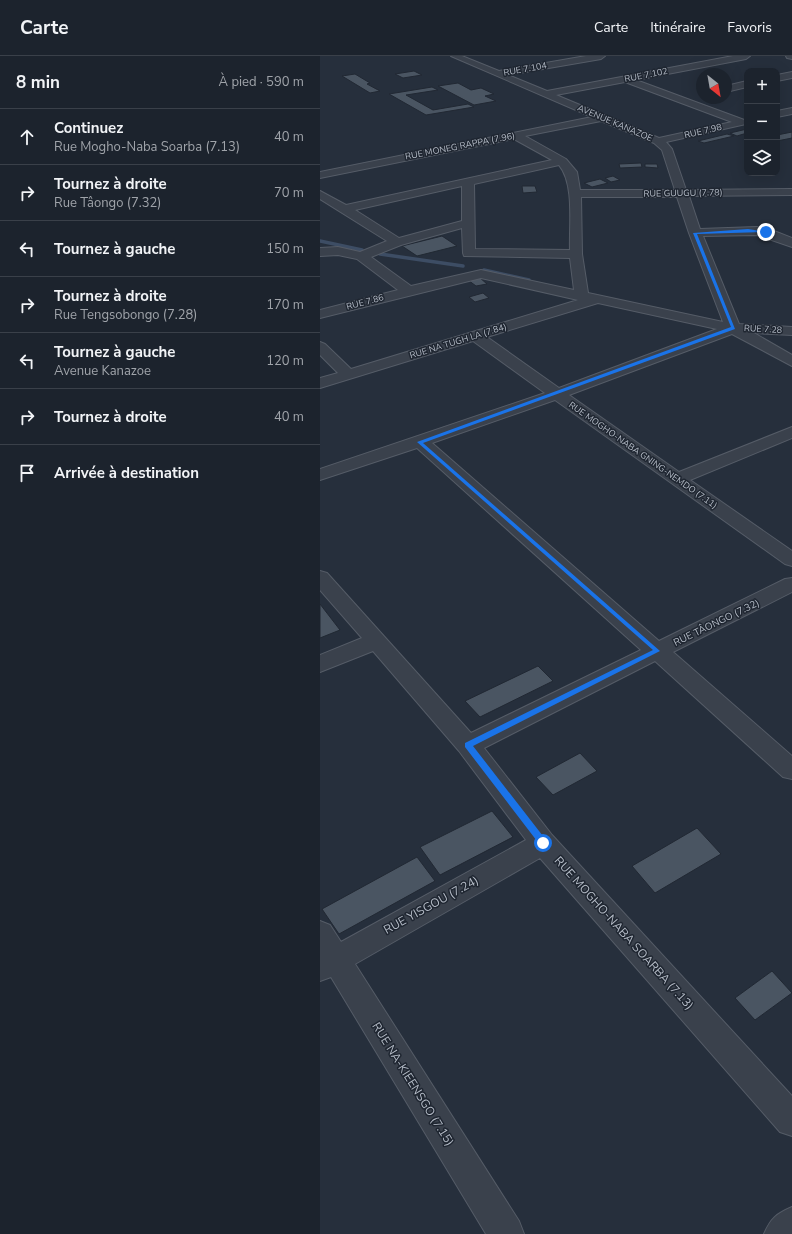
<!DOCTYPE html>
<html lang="fr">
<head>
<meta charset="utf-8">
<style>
	body { margin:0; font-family:"Nunito Sans",sans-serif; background:#252b35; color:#f1f3f6 }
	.controls { position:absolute; right:12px; top:12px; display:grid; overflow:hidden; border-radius:8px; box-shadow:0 4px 16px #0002 }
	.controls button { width:36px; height:36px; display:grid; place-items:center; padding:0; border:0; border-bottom:1px solid #3a4049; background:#1c232d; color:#f1f3f6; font:20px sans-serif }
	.compass { position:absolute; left:376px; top:12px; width:36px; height:36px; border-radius:50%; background:#1c232d; box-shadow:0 4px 16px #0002; rotate:149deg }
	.stop { position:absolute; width:12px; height:12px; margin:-9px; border:3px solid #1a73e8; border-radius:50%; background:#fff }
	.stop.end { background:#1a73e8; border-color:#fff; box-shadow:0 1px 4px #0008 }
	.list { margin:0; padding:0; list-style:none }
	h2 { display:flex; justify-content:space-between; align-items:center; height:52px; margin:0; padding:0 16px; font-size:17px }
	h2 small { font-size:13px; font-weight:400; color:#a0a4aa }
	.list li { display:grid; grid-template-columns:26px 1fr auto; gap:12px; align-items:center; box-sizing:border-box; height:56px; padding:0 16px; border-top:1px solid #3a4049 }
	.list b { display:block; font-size:15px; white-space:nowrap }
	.list p { margin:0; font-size:13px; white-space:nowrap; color:#a0a4aa }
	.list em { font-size:13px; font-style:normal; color:#a0a4aa }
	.icon { flex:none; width:22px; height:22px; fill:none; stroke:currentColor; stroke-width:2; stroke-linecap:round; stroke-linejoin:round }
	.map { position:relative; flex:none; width:472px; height:1178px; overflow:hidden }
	header { display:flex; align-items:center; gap:24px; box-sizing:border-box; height:56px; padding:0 20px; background:#1c232d; border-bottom:1px solid #3a4049 }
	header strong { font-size:19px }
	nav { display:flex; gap:22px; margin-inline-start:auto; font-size:14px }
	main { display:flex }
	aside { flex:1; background:#1c232d }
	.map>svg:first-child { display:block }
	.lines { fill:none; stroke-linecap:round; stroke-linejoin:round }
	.stream { stroke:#3d4d64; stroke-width:3.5 }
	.building { fill:#4a5562; stroke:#212833 }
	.minor-casing { stroke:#555c67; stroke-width:2 }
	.minor { fill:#3a414c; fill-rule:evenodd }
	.route { fill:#1a73e8 }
	.labels { text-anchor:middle; stroke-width:3; stroke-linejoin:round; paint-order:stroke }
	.far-street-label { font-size:9px; fill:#b5bcc7; stroke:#1f2631 }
	.street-label { font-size:10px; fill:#b5bcc7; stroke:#1f2631 }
	.near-street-label { font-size:12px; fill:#b5bcc7; stroke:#1f2631 }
</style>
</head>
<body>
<header>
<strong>Carte</strong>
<nav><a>Carte</a><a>Itinéraire</a><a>Favoris</a></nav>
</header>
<main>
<aside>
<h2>8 min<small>À pied · 590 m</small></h2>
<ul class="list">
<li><svg class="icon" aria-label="ahead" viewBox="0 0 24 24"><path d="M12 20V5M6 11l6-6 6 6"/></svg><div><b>Continuez</b><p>Rue Mogho-Naba Soarba (7.13)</p></div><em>40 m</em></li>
<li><svg class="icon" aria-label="right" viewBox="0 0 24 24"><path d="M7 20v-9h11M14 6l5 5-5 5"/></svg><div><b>Tournez à droite</b><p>Rue Tâongo (7.32)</p></div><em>70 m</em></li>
<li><svg class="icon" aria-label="left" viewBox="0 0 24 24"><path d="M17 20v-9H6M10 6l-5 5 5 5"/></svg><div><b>Tournez à gauche</b></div><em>150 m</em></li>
<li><svg class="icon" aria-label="right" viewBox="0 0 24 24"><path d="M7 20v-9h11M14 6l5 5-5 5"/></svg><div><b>Tournez à droite</b><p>Rue Tengsobongo (7.28)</p></div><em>170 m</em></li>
<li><svg class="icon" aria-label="left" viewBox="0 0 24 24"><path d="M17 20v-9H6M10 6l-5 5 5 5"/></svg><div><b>Tournez à gauche</b><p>Avenue Kanazoe</p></div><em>120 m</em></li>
<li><svg class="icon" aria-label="right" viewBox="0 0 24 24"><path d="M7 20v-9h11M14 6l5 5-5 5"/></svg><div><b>Tournez à droite</b></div><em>40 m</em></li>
<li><svg class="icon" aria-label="arrive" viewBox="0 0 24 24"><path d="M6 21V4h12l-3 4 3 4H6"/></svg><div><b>Arrivée à destination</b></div></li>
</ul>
</aside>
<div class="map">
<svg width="472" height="1178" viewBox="0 0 472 1178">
	<rect width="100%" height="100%" fill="#262f3c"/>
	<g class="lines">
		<g class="stream">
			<polyline points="0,185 42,194"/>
			<polyline points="60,198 143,210"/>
			<polyline points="164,214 209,224"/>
		</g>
	</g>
	<g class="building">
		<polygon points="94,15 102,19 83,22 75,18"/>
		<polygon points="35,18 50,27 47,28 60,35 50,37 22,20"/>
		<polygon points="138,27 151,34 161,32 174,38 165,40 176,45 154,49 118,30"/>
		<polygon points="112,31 118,34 86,39 113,54 148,48 154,51 106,59 69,38"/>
		<polygon points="427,73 427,77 417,80 410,77"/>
		<polygon points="472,76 472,82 457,85 457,79"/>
		<polygon points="407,78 414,80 384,87 378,85"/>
		<polygon points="321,107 322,111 300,112 299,108"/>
		<polygon points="325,108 337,108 338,112 325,111"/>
		<polygon points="293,120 300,124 291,126 285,122"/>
		<polygon points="280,123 288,127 272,131 264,127"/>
		<polygon points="202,130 215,130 217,136 203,137"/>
		<polygon points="122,180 137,190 97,200 82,190"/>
		<polygon points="159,221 167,228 156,230 148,224"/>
		<polygon points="163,237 169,242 155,246 149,241"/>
		<polygon points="0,548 20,574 0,582"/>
		<polygon points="218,610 233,625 160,661 145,645"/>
		<polygon points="260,697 277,715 233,739 216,721"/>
		<polygon points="172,755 193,781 120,819 100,791"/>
		<polygon points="377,772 401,798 335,837 312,810"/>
		<polygon points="97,801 115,825 19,878 2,853"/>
		<polygon points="452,915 472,937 435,964 415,942"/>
	</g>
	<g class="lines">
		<defs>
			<g id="minor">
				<path d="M131,0H142L179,15L266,0H285L281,3L188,19L227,35L413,0H430L426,3L316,24L427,65L426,68L346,86L352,93L366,134L472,133V139L369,140L380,173L437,171L454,175L472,182V191L437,179L383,180L419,268L472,271V279L434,277L472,299V310L412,278L249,339L359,416L472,371V382L370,424L472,495V510L465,508L235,344L112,387L339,585L465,523L472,522V536L353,596L472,700V723L463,721L335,605L164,692L232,779L472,1040V1080L460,1076L220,802L35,908L199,1165L204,1178H166L11,921L0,925V865L10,869L21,886L206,784L139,695L53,595L0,616V599L42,582L0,534V515L7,517L151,677L321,594L97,392L0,424V413L225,337L153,285L0,332V322L18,317L0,299V286L5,288L31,313L258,244L161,222L0,262V254L78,234L37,203L18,199L0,200V192L18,191L40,196L67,185L0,143V135L26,149L232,104L194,83L0,122V116L272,61ZM305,26L412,66L339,82L236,39ZM281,65L334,87L342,94L355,134H260L257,116L246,103L205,80ZM239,109C255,128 249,170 250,194L155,193L154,128ZM142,130V165L79,182L35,154ZM261,141H357L369,177L403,266L268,237L262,198ZM142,172L143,197L144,200L250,202L254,234L161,214L91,230L51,201L81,189ZM278,247L397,273L239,332L167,281Z"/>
				<polygon points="466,0 472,0 472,3 467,2"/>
				<polygon points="472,16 472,22 457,25 457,19"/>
				<polygon points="427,25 427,31 406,36 406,30"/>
				<polygon points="472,52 472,58 457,61 457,55"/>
				<path d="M472,1151V1178H444C451,1162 456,1158 472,1151Z"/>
			</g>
		</defs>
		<use href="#minor" class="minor-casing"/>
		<use href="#minor" class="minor"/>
	</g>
	<polygon class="route" points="428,173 448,176 377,178 415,273 103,387 340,595 153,690 226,784 226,789 220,789 145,691 145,687 333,594 97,386 411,271 373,177"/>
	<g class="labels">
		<g class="far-street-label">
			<text transform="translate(205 13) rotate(-10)" y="3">RUE 7.104</text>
			<text transform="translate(326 19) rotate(-11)" y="3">RUE 7.102</text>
			<text transform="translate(295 67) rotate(23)" y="3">AVENUE KANAZOE</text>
			<text transform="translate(383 75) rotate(-13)" y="3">RUE 7.98</text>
			<text transform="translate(140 90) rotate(-11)" y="3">RUE MONEG RAPPA (7.96)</text>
			<text transform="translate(363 137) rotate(-1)" y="3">RUE GUUGU (7.78)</text>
			<text transform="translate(45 246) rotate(-15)" y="3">RUE 7.86</text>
			<text transform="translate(443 273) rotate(3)" y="3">RUE 7.28</text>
			<text transform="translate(138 285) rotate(-17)" y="3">RUE NA TUGH LA (7.84)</text>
			<text transform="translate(323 399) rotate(35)" y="3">RUE MOGHO-NABA GNING-NEMDO (7.11)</text>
		</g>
		<g class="street-label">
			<text transform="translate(396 566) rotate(-26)" y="4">RUE TÂONGO (7.32)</text>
		</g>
		<g class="near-street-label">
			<text transform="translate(111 849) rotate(-29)" y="4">RUE YISGOU (7.24)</text>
			<text transform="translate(304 877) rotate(48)" y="4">RUE MOGHO-NABA SOARBA (7.13)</text>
			<text transform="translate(93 1028) rotate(58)" y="4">RUE NA-KIEENSGO (7.15)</text>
		</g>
	</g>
</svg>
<div class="controls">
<button>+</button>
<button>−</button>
<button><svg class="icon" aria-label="layers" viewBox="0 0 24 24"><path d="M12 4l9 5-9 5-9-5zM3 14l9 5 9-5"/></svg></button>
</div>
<svg class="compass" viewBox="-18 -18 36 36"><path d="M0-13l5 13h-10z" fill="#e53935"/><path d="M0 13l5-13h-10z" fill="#a0a4aa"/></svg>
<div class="stop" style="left:223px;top:787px"></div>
<div class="stop end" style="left:446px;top:176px"></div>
</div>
</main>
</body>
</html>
